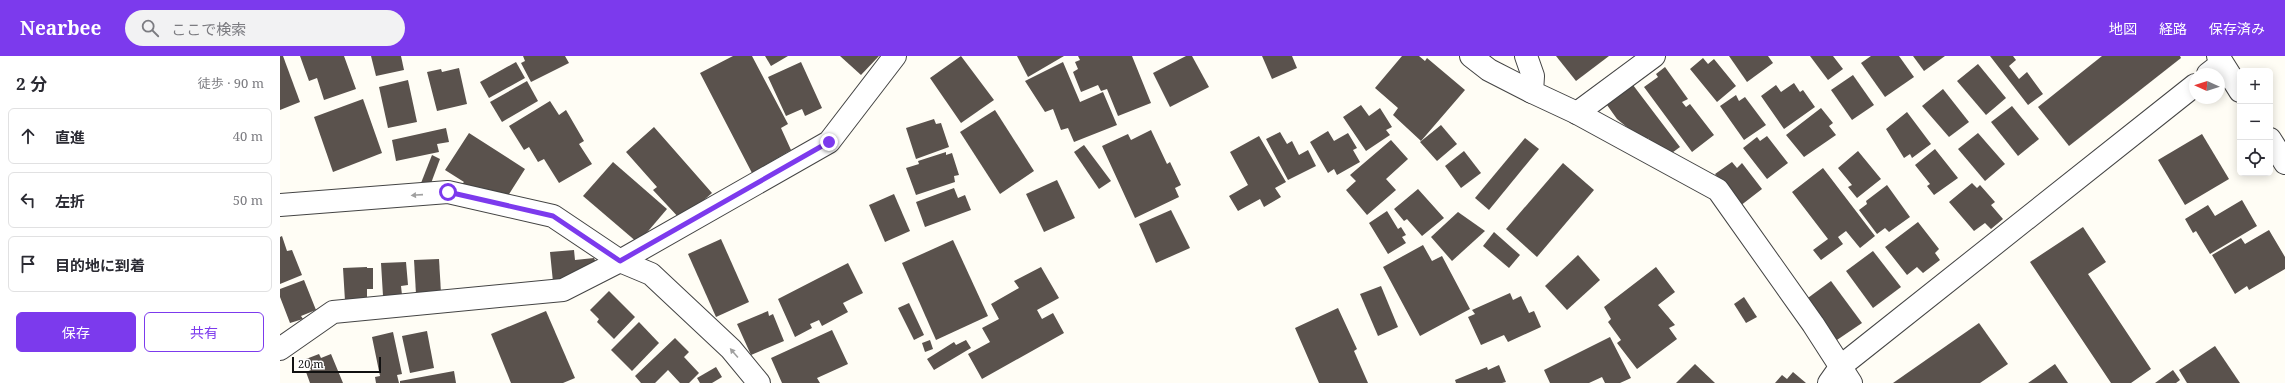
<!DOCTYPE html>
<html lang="ja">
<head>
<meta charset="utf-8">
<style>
	body { margin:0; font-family:"Noto Serif","Noto Sans JP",serif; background:#f2f2f3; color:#2b2b33 }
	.controls { position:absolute; right:12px; top:12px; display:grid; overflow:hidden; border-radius:6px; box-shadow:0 2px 10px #0003 }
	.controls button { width:36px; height:36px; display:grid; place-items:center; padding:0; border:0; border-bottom:1px solid #e1e1e2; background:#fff; color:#2b2b33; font:20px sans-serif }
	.compass { position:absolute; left:1909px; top:12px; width:36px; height:36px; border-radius:50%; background:#fff; box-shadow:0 2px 10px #0003; rotate:273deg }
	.scale { position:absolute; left:12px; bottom:10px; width:89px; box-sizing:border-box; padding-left:4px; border:2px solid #111; border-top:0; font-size:11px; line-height:14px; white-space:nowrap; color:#111; -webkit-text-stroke:3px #fff; paint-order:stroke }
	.stop { position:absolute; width:12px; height:12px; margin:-9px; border:3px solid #7c3aed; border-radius:50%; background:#fff }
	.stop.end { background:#7c3aed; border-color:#fff; box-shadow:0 1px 4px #0008 }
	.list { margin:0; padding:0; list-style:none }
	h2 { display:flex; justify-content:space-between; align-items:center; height:52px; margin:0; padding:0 16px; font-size:17px }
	h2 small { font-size:13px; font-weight:400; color:#7c7c81 }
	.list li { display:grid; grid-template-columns:26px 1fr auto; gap:12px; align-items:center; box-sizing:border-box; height:56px; margin:0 8px 8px; padding:0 8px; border:1px solid #e1e1e2; border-radius:6px }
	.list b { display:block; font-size:15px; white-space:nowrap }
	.list em { font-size:13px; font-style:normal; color:#7c7c81 }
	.actions { display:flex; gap:8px; padding:12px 16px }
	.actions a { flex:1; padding:9px 0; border:1px solid #7c3aed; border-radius:6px; text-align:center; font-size:14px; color:#7c3aed }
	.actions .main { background:#7c3aed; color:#fff }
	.icon { flex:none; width:22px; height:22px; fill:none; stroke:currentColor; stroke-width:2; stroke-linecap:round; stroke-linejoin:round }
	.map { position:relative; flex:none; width:2005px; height:327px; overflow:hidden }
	header { display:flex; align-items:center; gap:24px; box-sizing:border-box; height:56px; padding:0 20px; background:#7c3aed; color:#fff }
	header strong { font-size:19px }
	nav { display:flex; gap:22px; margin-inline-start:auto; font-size:14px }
	.search { width:280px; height:36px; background:#f2f2f3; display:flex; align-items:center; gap:10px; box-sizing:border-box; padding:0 14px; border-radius:22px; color:#7c7c81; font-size:15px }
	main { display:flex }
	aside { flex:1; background:#fff }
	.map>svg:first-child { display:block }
	.building { fill:#5a524d }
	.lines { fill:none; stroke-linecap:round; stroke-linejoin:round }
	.street-casing { stroke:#444; stroke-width:24 }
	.street { stroke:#fff; stroke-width:22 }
	.oneway { fill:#a0a0a0 }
	.route { stroke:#7c3aed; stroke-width:5 }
</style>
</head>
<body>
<header>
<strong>Nearbee</strong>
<div class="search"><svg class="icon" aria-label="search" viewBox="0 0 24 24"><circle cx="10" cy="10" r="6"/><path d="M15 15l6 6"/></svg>ここで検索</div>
<nav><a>地図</a><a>経路</a><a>保存済み</a></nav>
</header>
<main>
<aside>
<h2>2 分<small>徒歩 · 90 m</small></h2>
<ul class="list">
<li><svg class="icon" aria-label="ahead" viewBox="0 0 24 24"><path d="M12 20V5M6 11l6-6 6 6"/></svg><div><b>直進</b></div><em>40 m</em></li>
<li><svg class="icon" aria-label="left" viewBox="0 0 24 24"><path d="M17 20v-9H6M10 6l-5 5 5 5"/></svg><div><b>左折</b></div><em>50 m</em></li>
<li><svg class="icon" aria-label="arrive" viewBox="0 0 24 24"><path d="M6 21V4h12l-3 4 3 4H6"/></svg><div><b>目的地に到着</b></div></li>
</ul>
<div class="actions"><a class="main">保存</a><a>共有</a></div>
</aside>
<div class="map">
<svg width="2005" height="327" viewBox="0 0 2005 327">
	<rect width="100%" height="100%" fill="#fffdf5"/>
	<g class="building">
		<polygon points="0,0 3,0 20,46 0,54"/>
		<polygon points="20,0 64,0 76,33 44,44 37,22 29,25"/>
		<polygon points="91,0 121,0 124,14 96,20"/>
		<polygon points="243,0 285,0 289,7 251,26 241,7 245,5"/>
		<polygon points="453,0 472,0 508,68 501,72 511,94 472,117 420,17"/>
		<polygon points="485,0 508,0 491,10"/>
		<polygon points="560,0 599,0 581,19"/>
		<polygon points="681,0 714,44 681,67 650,22"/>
		<polygon points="737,0 784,0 748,21"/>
		<polygon points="798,0 852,0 871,47 838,60 827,33 821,35 818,29 801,36 793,16 798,13 795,6 800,4"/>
		<polygon points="906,0 912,0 929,31 890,51 873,17"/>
		<polygon points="982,0 1012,0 1017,12 992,23"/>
		<polygon points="1122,0 1139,0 1145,5 1147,2 1185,34 1141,85 1113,59 1118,52 1095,32"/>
		<polygon points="1276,0 1329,0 1296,25"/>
		<polygon points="1449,0 1488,0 1493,7 1467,26"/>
		<polygon points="1530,0 1553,0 1563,13 1548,24"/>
		<polygon points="1591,0 1619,0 1634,21 1605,41 1581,7"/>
		<polygon points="1633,0 1665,0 1644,15"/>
		<polygon points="1710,0 1733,0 1736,4 1729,10 1739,23 1747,16 1763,38 1748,49"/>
		<polygon points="1822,0 1900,0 1901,2 1789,90 1758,51"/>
		<polygon points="1423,2 1428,8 1434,3 1456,30 1437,46 1410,13"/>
		<polygon points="236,6 245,22 209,42 200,26"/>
		<polygon points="521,6 542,52 525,60 522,53 506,60 488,21"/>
		<polygon points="783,6 800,46 823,36 837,69 794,86 788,72 781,74 773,53 765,56 745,25"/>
		<polygon points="1698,8 1726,42 1706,59 1677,25"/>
		<polygon points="1385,11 1408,43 1402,46 1406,51 1410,48 1434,79 1412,96 1364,31 1378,21 1376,18"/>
		<polygon points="179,12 187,48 157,55 147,16 161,13 162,16"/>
		<polygon points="1573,19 1594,49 1572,64 1551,34"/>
		<polygon points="128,24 137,66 108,72 99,31"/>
		<polygon points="247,25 258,45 222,66 210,46"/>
		<polygon points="1514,27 1520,36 1523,34 1535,51 1504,73 1481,40 1496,29 1501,36"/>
		<polygon points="1353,29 1400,91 1385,102 1368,82 1364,87 1345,76 1348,72 1337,63 1327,49"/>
		<polygon points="1663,33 1689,66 1669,81 1642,50"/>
		<polygon points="1456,39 1459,45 1465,41 1486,69 1464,84 1440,50"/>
		<polygon points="83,43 102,97 53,116 34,61"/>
		<polygon points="270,45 279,59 286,54 304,85 299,88 312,108 279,127 264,103 258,106 249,91 244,94 229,70"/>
		<polygon points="1081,49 1089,60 1100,52 1112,71 1106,74 1110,79 1086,95 1063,61"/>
		<polygon points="1732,50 1759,83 1738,100 1711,66"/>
		<polygon points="1541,52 1553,67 1549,70 1556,79 1524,101 1506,79"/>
		<polygon points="715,54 754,115 720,138 680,76"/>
		<polygon points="1627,56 1651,88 1632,102 1630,98 1624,102 1606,73"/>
		<polygon points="654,63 656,68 661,67 669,91 636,103 626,72"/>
		<polygon points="1161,69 1177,88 1157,105 1140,86"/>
		<polygon points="374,71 432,137 401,164 373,134 377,131 346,96"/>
		<polygon points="166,72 169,86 157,88 159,96 116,105 112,84"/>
		<polygon points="871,74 887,108 890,106 901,129 895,132 899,141 855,162 822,90 848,78 851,84"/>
		<polygon points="1048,75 1054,85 1068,77 1077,92 1073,94 1080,106 1057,119 1054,113 1048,117 1030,86"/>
		<polygon points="1000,76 1007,88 1012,85 1019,99 1028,94 1036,110 1008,124 986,83"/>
		<polygon points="189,77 245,113 224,146 200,131 195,137 182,128 184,126 165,114"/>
		<polygon points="1698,77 1725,108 1705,125 1678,93"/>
		<polygon points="1922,78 1949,123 1905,149 1878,104"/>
		<polygon points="979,80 1006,126 995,132 1001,141 984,151 980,143 958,155 949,140 968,129 950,96"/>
		<polygon points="1487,80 1508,107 1487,123 1463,92 1477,81 1480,85"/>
		<polygon points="1245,82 1259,93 1209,154 1195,142"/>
		<polygon points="1111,84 1128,103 1106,123 1116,134 1087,159 1066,134 1076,125 1070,119"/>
		<polygon points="804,89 831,125 819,133 794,96"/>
		<polygon points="1655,93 1678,122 1654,139 1647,130 1650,128 1635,109"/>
		<polygon points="1184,95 1201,117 1181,132 1165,110"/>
		<polygon points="1578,95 1601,123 1577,142 1568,131 1572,129 1558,112"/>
		<polygon points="666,96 666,99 672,97 679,119 674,120 675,126 636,139 626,112 639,108 638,105"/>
		<polygon points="152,99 160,103 150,130 141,127"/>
		<polygon points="333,106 387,153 358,187 303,140"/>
		<polygon points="1452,106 1457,112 1462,107 1482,133 1460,150 1435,118"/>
		<polygon points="1283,107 1314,134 1257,201 1226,173"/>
		<polygon points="1543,112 1595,180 1580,192 1566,175 1558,181 1563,188 1541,204 1533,194 1548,183 1512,136"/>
		<polygon points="777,124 795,162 764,176 746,138"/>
		<polygon points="1692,127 1697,132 1700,129 1715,146 1711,149 1723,163 1711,173 1705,167 1694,175 1669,146"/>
		<polygon points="1607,129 1630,161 1609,176 1605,172 1597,178 1579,154 1587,148 1586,145"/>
		<polygon points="674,132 678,142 685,139 691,154 645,171 636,146"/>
		<polygon points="1138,133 1164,162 1142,180 1127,163 1124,165 1114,153"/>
		<polygon points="614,138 630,175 605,186 589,149"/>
		<polygon points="1962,144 1977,170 1930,198 1916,175 1913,177 1905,163 1928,149 1935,160"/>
		<polygon points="891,154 910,192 876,207 859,168"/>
		<polygon points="1107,155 1118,173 1121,171 1126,179 1122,181 1126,187 1108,198 1089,167"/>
		<polygon points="1178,156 1205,175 1172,205 1151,181"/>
		<polygon points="1638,166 1659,193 1655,197 1660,204 1643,217 1637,211 1627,219 1605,191"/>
		<polygon points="1803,171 1826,206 1808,218 1871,313 1851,327 1831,327 1750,206"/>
		<polygon points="1989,174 2005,201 2005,213 1969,234 1967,230 1955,238 1932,199 1961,182 1965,188"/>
		<polygon points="1214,176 1240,199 1229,212 1203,190"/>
		<polygon points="2,180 7,195 12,194 22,219 0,228 0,181"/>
		<polygon points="441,183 469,246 436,261 408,198"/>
		<polygon points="673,184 708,260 656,284 622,207"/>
		<polygon points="1143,189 1152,205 1162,200 1190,253 1140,280 1103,211"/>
		<polygon points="294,194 295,204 314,202 317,209 273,226 270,196"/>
		<polygon points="1593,195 1621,231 1593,252 1566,215"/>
		<polygon points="1298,199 1320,224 1287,254 1265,230"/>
		<polygon points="159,203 161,237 136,238 134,204"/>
		<polygon points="126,206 128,229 121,230 122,239 103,240 101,207"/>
		<polygon points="568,207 583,237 563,247 568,256 542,270 539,264 530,268 532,272 515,281 498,243"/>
		<polygon points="87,211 87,212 93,212 93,233 87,233 87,244 65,245 63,212"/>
		<polygon points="761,211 779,242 757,254 762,263 773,257 784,277 702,323 688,298 710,286 702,272 719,263 711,248 739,232 734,225"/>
		<polygon points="1376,211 1395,236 1378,249 1395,269 1389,272 1397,283 1357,313 1337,287 1341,284 1328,266 1331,263 1324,251"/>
		<polygon points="24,224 36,254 21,260 23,263 10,267 0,241 0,233"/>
		<polygon points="1551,225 1582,267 1551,288 1521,247"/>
		<polygon points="1101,230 1118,271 1098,280 1080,238"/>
		<polygon points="329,235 355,261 334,283 317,266 319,263 310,254"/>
		<polygon points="1230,237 1233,244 1241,240 1249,257 1254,255 1261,271 1228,286 1224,279 1201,289 1188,261 1195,258 1192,254"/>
		<polygon points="1464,241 1477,261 1466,267 1454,248"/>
		<polygon points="629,247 644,279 634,284 618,252"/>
		<polygon points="1058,252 1077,293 1074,295 1088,327 1039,327 1015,272"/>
		<polygon points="266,255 295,322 283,327 231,327 211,278"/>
		<polygon points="488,255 489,260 493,258 504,285 471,299 457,268"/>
		<polygon points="359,266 379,287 352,315 331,294"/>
		<polygon points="1699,267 1728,308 1700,327 1613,327"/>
		<polygon points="552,274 568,308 537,322 540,327 502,327 491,302"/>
		<polygon points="147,275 154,312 130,317 122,280"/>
		<polygon points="113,276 122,318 117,319 119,327 96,327 95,321 100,320 92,281"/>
		<polygon points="1330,281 1351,322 1340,327 1325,327 1322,321 1309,327 1270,327 1264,314"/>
		<polygon points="395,282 409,296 404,301 419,317 409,327 400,327 388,314 375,327 361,327 355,320"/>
		<polygon points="650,284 653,293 645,296 642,287"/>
		<polygon points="686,284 691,292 654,314 647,303 674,286 676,289"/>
		<polygon points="1935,290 1960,327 1907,327 1899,314"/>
		<polygon points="39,298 41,302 51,298 63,327 30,327 26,316 31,314 26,303"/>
		<polygon points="1415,308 1435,327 1396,327"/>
		<polygon points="1775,308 1788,327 1748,327"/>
		<polygon points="1219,309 1226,326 1222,327 1176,327 1175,324 1207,311 1208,314"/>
		<polygon points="436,311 442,321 432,327 420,327 417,322"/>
		<polygon points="1893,314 1900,324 1896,327 1875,327"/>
		<polygon points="174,315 176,327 120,327 120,325"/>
		<polygon points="1513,316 1526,327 1495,327 1502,319 1507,323"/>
	</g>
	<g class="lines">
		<defs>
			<g id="street">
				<polyline points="1191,0 1209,14 1252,36"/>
				<polyline points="1246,0 1253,20 1252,36 1297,57 1438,134 1533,268 1571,327"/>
				<polyline points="1938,0 1960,35"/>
				<polyline points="1928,18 1942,7"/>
				<polyline points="1297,57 1374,0"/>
				<polyline points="1990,83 2005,107"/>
				<polyline points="0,149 168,136 273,160 340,205 371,218 451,293 479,327"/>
				<polyline points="0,293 53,256 283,234 340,205 549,86 615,0"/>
				<polyline points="1549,327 1561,310 1915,29"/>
			</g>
		</defs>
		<use href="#street" class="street-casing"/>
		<use href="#street" class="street"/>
	</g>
	<defs><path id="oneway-solid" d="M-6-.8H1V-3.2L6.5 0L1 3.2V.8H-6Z"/></defs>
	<g class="oneway">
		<use href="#oneway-solid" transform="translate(137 139) rotate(176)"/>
		<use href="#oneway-solid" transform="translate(454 297) rotate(-131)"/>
	</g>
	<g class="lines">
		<polyline class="route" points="168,136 273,160 340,205 549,86"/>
	</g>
</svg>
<div class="controls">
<button>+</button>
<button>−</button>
<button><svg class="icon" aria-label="locate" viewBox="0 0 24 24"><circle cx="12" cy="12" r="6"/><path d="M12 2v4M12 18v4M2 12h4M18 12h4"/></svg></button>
</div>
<svg class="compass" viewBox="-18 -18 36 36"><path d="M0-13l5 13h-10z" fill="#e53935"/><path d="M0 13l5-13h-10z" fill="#7c7c81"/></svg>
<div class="scale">20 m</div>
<div class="stop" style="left:168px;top:136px"></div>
<div class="stop end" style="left:549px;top:86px"></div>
</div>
</main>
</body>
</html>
